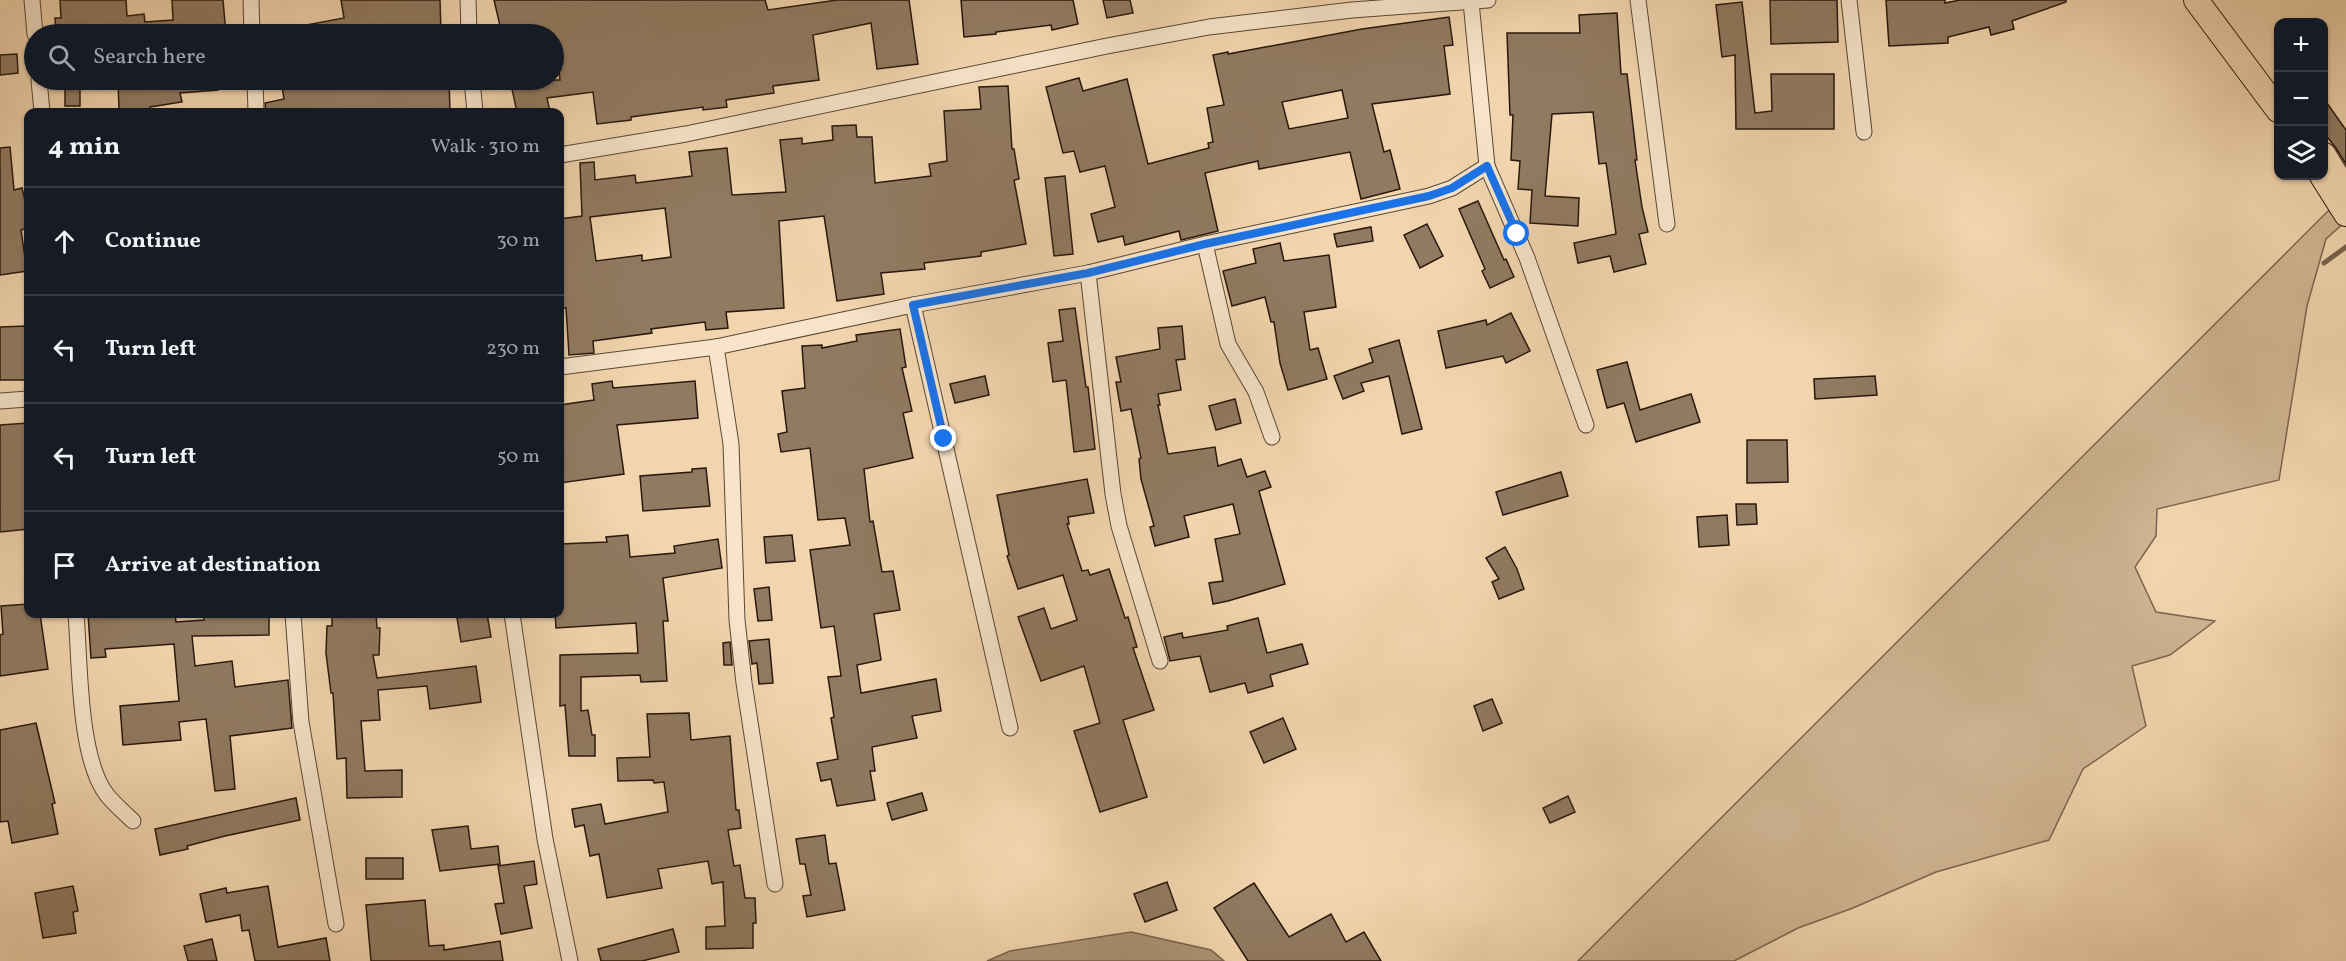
<!DOCTYPE html>
<html lang="en">
<head>
<meta charset="utf-8">
<style>
	body { margin:0; font-family:Vollkorn,serif; background:#20242c; color:#f1f3f6 }
	.controls { position:absolute; right:18px; top:18px; display:grid; overflow:hidden; border-radius:12px; box-shadow:0 2px 4px #0004 }
	.controls button { width:54px; height:54px; display:grid; place-items:center; padding:0; border:0; border-bottom:2px solid #363941; background:#171b24; color:#f1f3f6; font:30px sans-serif }
	.stop { position:absolute; width:18px; height:18px; margin:-14px; border:4px solid #1a73e8; border-radius:50%; background:#fff }
	.stop.end { background:#1a73e8; border-color:#fff; box-shadow:0 2px 6px #0008 }
	.list { margin:0; padding:0; list-style:none }
	h2 { display:flex; justify-content:space-between; align-items:center; height:78px; margin:0; padding:0 24px; font-size:26px }
	h2 small { font-size:20px; font-weight:400; color:#9ea1a6 }
	.list li { display:grid; grid-template-columns:39px 1fr auto; gap:18px; align-items:center; box-sizing:border-box; height:108px; padding:0 24px; border-top:2px solid #363941 }
	.list b { display:block; font-size:22px; white-space:nowrap }
	.list em { font-size:20px; font-style:normal; color:#9ea1a6 }
	.icon { flex:none; width:33px; height:33px; fill:none; stroke:currentColor; stroke-width:2; stroke-linecap:round; stroke-linejoin:round }
	.map { position:relative; flex:none; width:2346px; height:961px; overflow:hidden }
	.search { position:absolute; background:#171b24; box-shadow:0 2px 4px #0004; left:24px; top:24px; width:540px; height:66px; display:flex; align-items:center; gap:15px; box-sizing:border-box; padding:0 21px; border-radius:33px; color:#9ea1a6; font-size:22px }
	.panel { position:absolute; background:#171b24; box-shadow:0 2px 4px #0004; left:24px; top:108px; width:540px; height:510px; border-radius:12px }
	.map>svg:first-child { display:block }
	.green { fill:#d0b593; stroke:#7c6650; stroke-width:1.5 }
	.water { fill:#ad9577; stroke:#78634d; stroke-width:1.5 }
	.lines { fill:none; stroke-linecap:round; stroke-linejoin:round }
	.stream { stroke:#78634d; stroke-width:5 }
	.building { fill:#917a61; stroke:#28180d; stroke-width:1.5; fill-rule:evenodd }
	.minor-casing { stroke:#5a4735; stroke-width:17 }
	.primary-casing { stroke:#28180d; stroke-width:26 }
	.minor { stroke:#f7e4ca; stroke-width:15 }
	.primary { stroke:#f2d5ae; stroke-width:24 }
	.route { stroke:#1a73e8; stroke-width:8 }
</style>
</head>
<body>
<div class="map">
<svg width="2346" height="961" viewBox="0 0 2346 961">
	<rect width="100%" height="100%" fill="#f2d5ae"/>
	<filter id="stains"><feTurbulence type="fractalNoise" baseFrequency=".00333" numOctaves="4"/><feColorMatrix values="0 0 0 0 .2 0 0 0 0 .09 0 0 0 0 .02 0 0 0 .5 -.17"/></filter>
	<radialGradient id="worn" r=".72"><stop offset=".6" stop-color="#630" stop-opacity="0"/><stop offset="1" stop-color="#630" stop-opacity=".3"/></radialGradient>
	<polygon class="green" points="2346,193 2346,221 2326,239 2307,306 2279,480 2157,509 2156,536 2135,567 2156,612 2215,621 2170,655 2132,666 2146,726 2083,769 2049,840 1936,872 1853,908 1798,928 1734,961 1578,961"/>
	<polygon class="water" points="1131,932 1211,950 1224,961 987,961 1010,951"/>
	<g class="lines">
		<polyline class="stream" points="2324,263 2346,247"/>
	</g>
	<g class="building">
		<polygon points="60,0 126,0 127,16 144,14 145,22 173,20 172,0 223,0 226,34 114,34 113,31 56,34 55,18 61,18"/>
		<polygon points="341,0 440,0 441,34 295,34 295,27 344,18"/>
		<polygon points="494,0 765,0 768,10 837,0 909,0 918,64 877,69 871,23 813,35 819,80 773,86 774,93 726,100 727,107 703,110 703,107 631,117 631,120 597,124 593,92 547,98 550,112 517,112 510,80 560,80 556,47 554,48 554,34 502,34"/>
		<polygon points="961,0 1073,0 1078,24 1052,30 1051,25 996,32 996,34 964,37"/>
		<polygon points="1103,0 1130,0 1133,13 1107,18"/>
		<polygon points="1770,0 1837,0 1838,42 1771,44"/>
		<polygon points="1886,0 1945,0 1945,3 1960,0 2066,0 2066,2 2012,21 2014,29 1991,35 1989,27 1948,37 1948,43 1889,46"/>
		<polygon points="1742,2 1755,113 1772,111 1771,74 1834,74 1834,129 1736,129 1735,55 1722,57 1716,5"/>
		<polygon points="1617,13 1621,74 1627,74 1637,160 1635,160 1642,207 1648,232 1639,234 1646,264 1614,272 1610,256 1578,263 1574,243 1616,234 1606,163 1599,164 1593,112 1552,114 1545,196 1579,198 1578,226 1530,223 1532,190 1518,189 1520,161 1511,160 1513,115 1510,115 1507,33 1580,33 1579,15"/>
		<path d="M1449,17L1453,45L1444,46L1450,94L1372,104L1384,152L1390,150L1400,189L1361,199L1350,152L1259,169L1258,161L1205,173L1218,231L1181,240L1179,231L1125,245L1123,236L1098,242L1091,214L1115,207L1105,166L1080,172L1074,151L1063,153L1046,87L1079,78L1083,91L1127,79L1148,164L1209,148L1208,143L1213,142L1207,108L1224,105L1213,55L1228,52V54L1362,29ZM1342,90L1348,118L1289,129L1282,102Z"/>
		<polygon points="17,54 18,73 0,75 0,55"/>
		<rect x="65" y="80" width="15" height="26"/>
		<polygon points="118,80 218,80 218,90 180,93 182,102 150,107 150,109 119,110"/>
		<polygon points="281,80 449,80 450,112 266,112 265,103 284,99"/>
		<path d="M1008,86L1012,149H1014L1019,179L1014,180L1026,244L981,252V256L924,263L925,269L881,273L884,294L837,301L824,216L779,221L784,308L726,312L728,328L706,330L705,322L651,329L652,333L593,341L594,353L569,355L566,308H560V219L582,216L580,163L594,162L595,180L635,175L636,183L692,176L689,152L727,148L732,195L786,192L780,140L802,138V144L833,140L832,126L856,125L857,137H872L875,183L931,176L929,164L947,161L944,111L981,109L979,87ZM665,208L671,257L642,261V255L596,261L590,217Z"/>
		<polygon points="2324,99 2346,130 2346,164 2336,148 2324,133"/>
		<polygon points="10,147 14,190 22,188 28,213 28,228 21,230 27,271 0,275 0,148"/>
		<polygon points="1065,176 1073,254 1054,256 1045,178"/>
		<polygon points="1478,201 1504,260 1506,259 1514,277 1490,288 1482,271 1485,269 1459,209"/>
		<polygon points="1427,224 1443,256 1420,268 1404,235"/>
		<polygon points="1371,227 1373,241 1337,247 1334,234"/>
		<polygon points="1280,243 1284,261 1329,255 1336,307 1304,312 1310,350 1318,348 1327,379 1288,390 1280,363 1274,322 1271,322 1265,297 1232,306 1223,271 1256,263 1253,249"/>
		<polygon points="1075,308 1086,387 1088,387 1095,449 1074,452 1066,380 1053,382 1048,343 1063,341 1059,310"/>
		<polygon points="1511,313 1530,351 1506,363 1503,356 1446,368 1438,331 1486,320 1487,325"/>
		<polygon points="26,326 26,380 0,380 0,327"/>
		<polygon points="1182,326 1185,359 1176,360 1181,390 1158,394 1160,405 1158,405 1168,454 1215,447 1218,466 1241,459 1247,477 1265,471 1271,487 1259,491 1285,584 1228,601 1213,604 1209,583 1223,581 1215,539 1240,534 1233,504 1184,516 1189,537 1155,546 1150,527 1154,526 1141,479 1139,459 1141,458 1131,409 1121,411 1116,382 1121,382 1116,357 1160,349 1158,328"/>
		<polygon points="900,329 906,367 902,368 912,411 903,413 913,458 864,469 870,522 873,521 882,572 893,571 900,610 874,614 881,660 857,665 861,693 936,679 941,711 912,716 917,738 872,747 875,771 870,771 875,800 837,806 831,779 821,781 817,763 838,759 831,718 834,717 828,677 841,676 834,626 821,628 810,550 850,545 845,518 818,520 810,448 781,452 778,434 787,432 782,391 805,388 802,346 822,345 822,348 857,341 856,335"/>
		<polygon points="1399,340 1422,429 1402,434 1389,376 1361,383 1364,391 1343,399 1334,376 1373,362 1369,349"/>
		<polygon points="1627,362 1640,410 1691,394 1700,422 1636,442 1624,403 1607,408 1597,370"/>
		<polygon points="985,376 989,395 955,403 950,384"/>
		<polygon points="1875,376 1877,395 1815,399 1814,379"/>
		<polygon points="612,381 613,388 695,381 698,418 617,425 624,474 560,483 560,405 594,400 592,384"/>
		<polygon points="1235,399 1241,423 1216,430 1209,406"/>
		<polygon points="28,423 28,529 0,532 0,425"/>
		<polygon points="1747,440 1787,440 1788,482 1747,483"/>
		<polygon points="706,468 710,506 643,511 640,476 692,472 692,469"/>
		<polygon points="1561,472 1568,496 1503,515 1496,492"/>
		<polygon points="1087,479 1094,513 1068,517 1069,524 1067,524 1082,571 1088,570 1090,575 1109,569 1125,618 1128,617 1137,647 1133,648 1154,710 1123,720 1147,797 1100,812 1074,731 1100,723 1084,666 1041,681 1018,617 1044,608 1051,629 1077,620 1063,575 1018,589 1007,556 1009,555 997,495"/>
		<polygon points="1736,504 1756,504 1757,524 1737,525"/>
		<polygon points="1727,515 1729,545 1699,547 1697,517"/>
		<polygon points="628,535 630,557 675,553 674,546 718,539 722,568 663,578 668,621 663,621 667,681 641,682 640,675 581,677 581,711 588,710 592,735 595,735 595,756 569,756 565,705 560,706 560,655 638,653 636,623 556,628 555,614 560,614 560,544 607,542 606,537"/>
		<polygon points="792,535 795,561 766,563 764,537"/>
		<polygon points="1505,547 1517,569 1524,589 1499,599 1492,582 1499,579 1486,558"/>
		<polygon points="769,587 772,620 758,621 754,589"/>
		<polygon points="28,604 28,614 40,614 48,669 0,676 0,635 3,634 1,606"/>
		<polygon points="88,614 175,614 176,622 204,620 204,614 269,614 269,635 192,636 195,666 232,661 235,687 288,680 292,728 230,736 235,789 215,791 206,719 179,722 181,740 123,745 120,706 179,701 174,644 105,649 106,657 91,658"/>
		<polygon points="332,614 376,614 377,628 380,628 379,655 373,655 377,678 476,666 481,702 430,709 427,686 378,690 380,720 361,721 365,771 402,770 402,797 347,798 346,758 337,759 333,693 331,693 326,653 327,626 332,626"/>
		<polygon points="487,614 491,637 461,642 457,618"/>
		<polygon points="1258,618 1267,653 1302,644 1308,664 1270,675 1273,686 1248,693 1245,683 1210,692 1200,656 1170,661 1164,637 1182,633 1183,638 1228,630 1227,626"/>
		<polygon points="769,639 773,683 759,684 757,663 752,664 749,641"/>
		<polygon points="730,642 732,665 724,665 723,643"/>
		<polygon points="1492,699 1502,723 1483,731 1474,706"/>
		<polygon points="689,713 691,740 730,736 736,810 739,810 741,828 728,830 734,866 740,865 745,898 755,898 756,923 753,923 753,948 706,949 706,927 725,926 723,882 712,884 708,861 658,869 662,888 607,898 599,854 590,856 584,825 575,827 572,809 601,804 605,824 668,812 664,782 654,783 653,780 618,781 617,758 650,757 647,714"/>
		<polygon points="1283,718 1296,749 1264,763 1250,732"/>
		<polygon points="36,723 55,803 52,804 58,834 12,843 8,821 0,822 0,730"/>
		<polygon points="922,793 927,810 892,820 887,803"/>
		<polygon points="1568,796 1575,812 1550,823 1543,808"/>
		<polygon points="296,798 300,820 225,836 187,846 188,849 160,855 155,829"/>
		<polygon points="468,826 471,849 498,846 500,864 440,871 432,830"/>
		<polygon points="825,835 829,864 836,863 845,910 807,917 803,896 811,895 805,864 800,864 796,839"/>
		<rect x="366" y="858" width="37" height="21"/>
		<polygon points="534,861 537,884 524,886 532,928 501,934 495,904 504,903 498,866"/>
		<polygon points="1167,882 1177,910 1145,922 1134,894"/>
		<polygon points="1254,883 1289,937 1331,914 1346,942 1364,932 1381,961 1248,961 1214,908"/>
		<polygon points="73,886 78,911 73,912 76,933 43,938 35,893"/>
		<polygon points="268,886 278,947 326,938 330,961 255,961 249,930 242,931 240,915 206,922 200,894 226,888 227,893"/>
		<polygon points="425,900 429,946 444,945 444,950 500,941 503,961 371,961 366,905"/>
		<polygon points="673,929 679,952 642,961 601,961 598,949"/>
		<polygon points="212,939 217,961 188,961 184,946"/>
	</g>
	<g class="lines">
		<defs>
			<g id="minor">
				<polyline points="32,0 35,34"/>
				<polyline points="251,0 252,34"/>
				<polyline points="468,0 469,34"/>
				<polyline points="1638,0 1667,224"/>
				<polyline points="1849,0 1864,132"/>
				<polyline points="39,80 42,112"/>
				<polyline points="255,80 256,112"/>
				<polyline points="472,80 475,112"/>
				<polyline points="560,155 686,134 1107,46 1209,27 1352,10 1488,0"/>
				<polyline points="1487,166 1527,258 1586,425"/>
				<polyline points="1205,244 1228,344 1256,392 1272,437"/>
				<polyline points="1088,273 1113,494 1119,526 1160,661"/>
				<polyline points="913,305 1010,728"/>
				<polyline points="716,347 731,444 737,620 744,683 775,884"/>
				<polyline points="560,367 716,347 913,305 1088,273 1205,244 1429,196 1452,188 1487,166 1471,2"/>
				<polyline points="0,401 28,399"/>
				<path d="M76,614C80,660 78,758 107,795C114,804 124,812 133,821"/>
				<polyline points="293,614 301,722 336,924"/>
				<polyline points="512,614 545,839 570,961"/>
			</g>
			<g id="primary">
				<polyline points="2196,0 2278,110"/>
				<polyline points="2324,155 2343,186"/>
				<polyline points="2322,176 2346,214"/>
			</g>
		</defs>
		<use href="#minor" class="minor-casing"/>
		<use href="#primary" class="primary-casing"/>
		<use href="#minor" class="minor"/>
		<use href="#primary" class="primary"/>
	</g>
	<g class="lines">
		<polyline class="route" points="944,439 913,305 1088,273 1205,244 1429,196 1452,188 1487,166 1517,234"/>
	</g>
	<rect width="100%" height="100%" filter="url(#stains)"/>
	<rect width="100%" height="100%" fill="url(#worn)"/>
</svg>
<div class="controls">
<button>+</button>
<button>−</button>
<button><svg class="icon" aria-label="layers" viewBox="0 0 24 24"><path d="M12 4l9 5-9 5-9-5zM3 14l9 5 9-5"/></svg></button>
</div>
<div class="stop" style="left:1517px;top:234px"></div>
<div class="stop end" style="left:944px;top:439px"></div>
<div class="search"><svg class="icon" aria-label="search" viewBox="0 0 24 24"><circle cx="10" cy="10" r="6"/><path d="M15 15l6 6"/></svg>Search here</div>
<section class="panel">
<h2>4 min<small>Walk · 310 m</small></h2>
<ul class="list">
<li><svg class="icon" aria-label="ahead" viewBox="0 0 24 24"><path d="M12 20V5M6 11l6-6 6 6"/></svg><div><b>Continue</b></div><em>30 m</em></li>
<li><svg class="icon" aria-label="left" viewBox="0 0 24 24"><path d="M17 20v-9H6M10 6l-5 5 5 5"/></svg><div><b>Turn left</b></div><em>230 m</em></li>
<li><svg class="icon" aria-label="left" viewBox="0 0 24 24"><path d="M17 20v-9H6M10 6l-5 5 5 5"/></svg><div><b>Turn left</b></div><em>50 m</em></li>
<li><svg class="icon" aria-label="arrive" viewBox="0 0 24 24"><path d="M6 21V4h12l-3 4 3 4H6"/></svg><div><b>Arrive at destination</b></div></li>
</ul>
</section>
</div>
</body>
</html>
